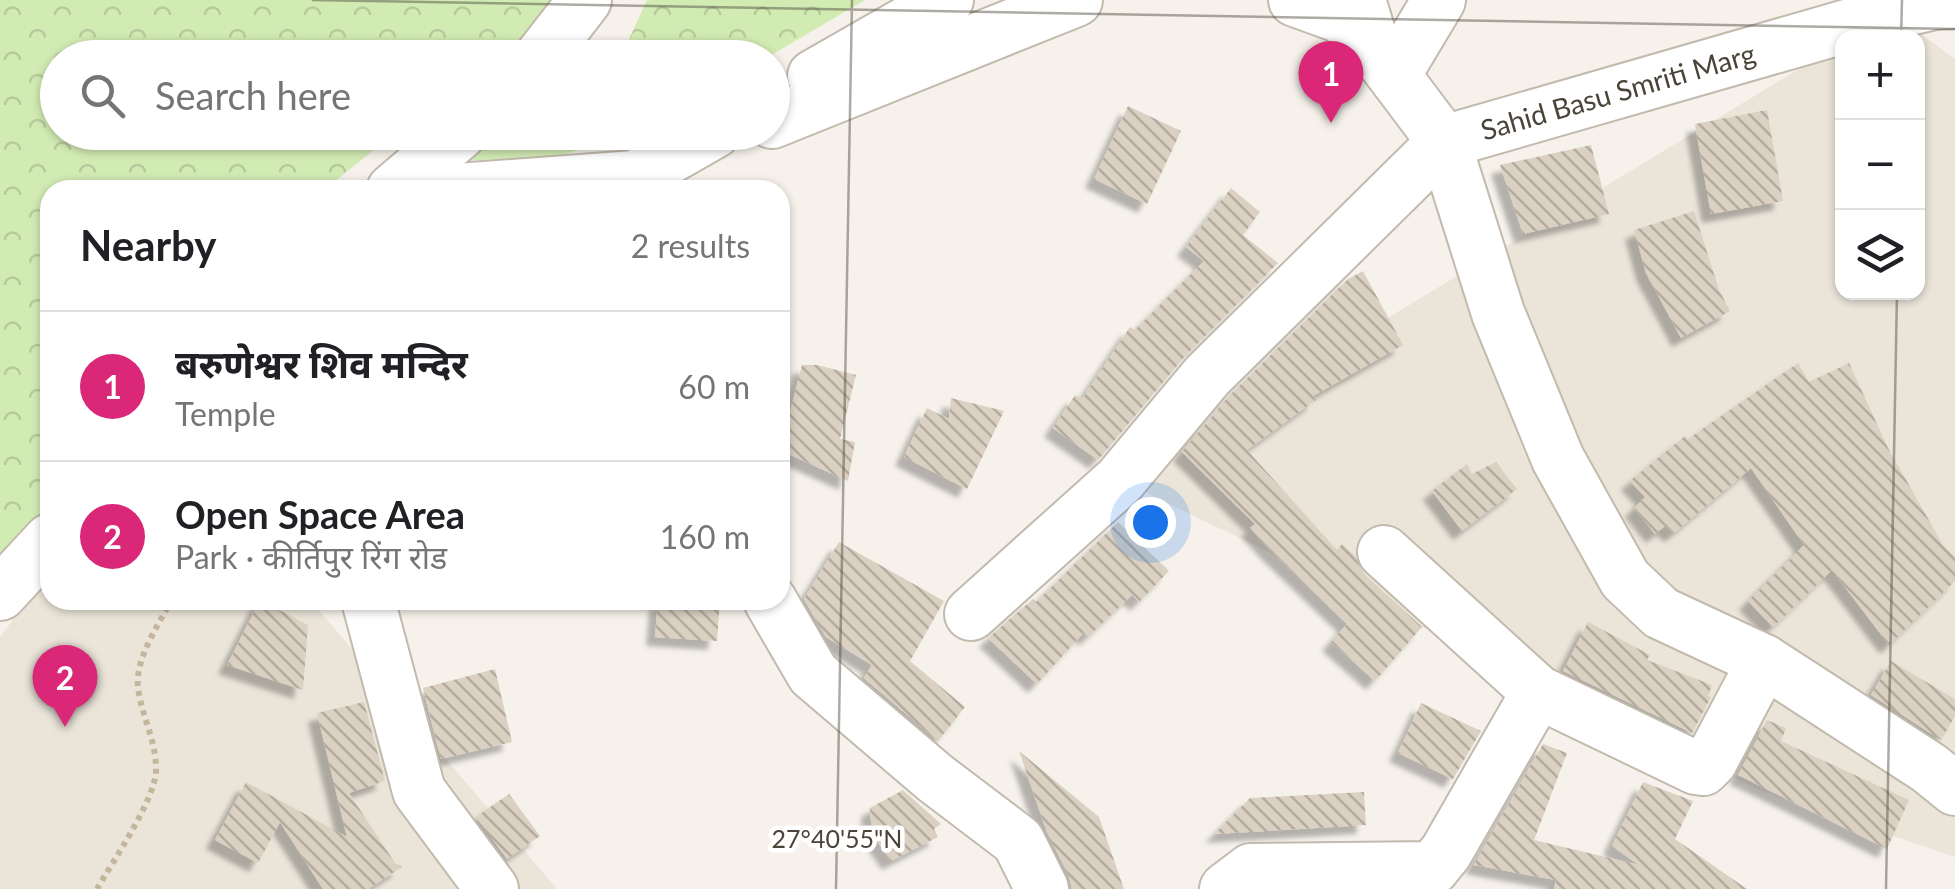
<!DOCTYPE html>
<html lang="en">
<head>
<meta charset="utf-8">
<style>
	body { margin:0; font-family:Lato,"Noto Sans Devanagari",sans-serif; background:#f6f6f6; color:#202124 }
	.controls { position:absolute; right:30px; top:30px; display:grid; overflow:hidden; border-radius:20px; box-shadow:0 2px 8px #0004 }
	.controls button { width:90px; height:90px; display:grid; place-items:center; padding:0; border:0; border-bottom:2px solid #e0e0e0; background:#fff; color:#202124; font:50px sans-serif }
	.you { position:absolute; left:1150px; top:522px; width:35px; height:35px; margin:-25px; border:8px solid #fff; border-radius:50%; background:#1a73e8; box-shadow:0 0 0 15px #1a73e833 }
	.badge { display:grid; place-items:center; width:65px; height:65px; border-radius:50%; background:#db2777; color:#fff; font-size:32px; font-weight:700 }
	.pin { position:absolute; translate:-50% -82px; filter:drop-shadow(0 2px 5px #0008) }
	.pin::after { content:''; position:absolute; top:52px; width:35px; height:30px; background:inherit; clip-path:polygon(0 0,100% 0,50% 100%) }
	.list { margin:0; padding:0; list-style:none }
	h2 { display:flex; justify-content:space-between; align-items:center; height:130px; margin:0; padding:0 40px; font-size:42px }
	h2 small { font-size:32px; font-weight:400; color:#757577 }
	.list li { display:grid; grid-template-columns:65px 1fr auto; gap:30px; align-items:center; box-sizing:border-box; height:150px; padding:0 40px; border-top:2px solid #e0e0e0 }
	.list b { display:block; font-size:38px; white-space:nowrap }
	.list p { margin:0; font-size:32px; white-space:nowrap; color:#757577 }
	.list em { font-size:32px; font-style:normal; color:#757577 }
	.icon { flex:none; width:55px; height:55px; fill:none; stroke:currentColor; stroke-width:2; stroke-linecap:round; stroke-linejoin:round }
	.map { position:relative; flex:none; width:1955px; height:889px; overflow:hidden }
	.search { position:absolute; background:#fff; box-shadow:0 2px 8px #0004; left:40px; top:40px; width:750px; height:110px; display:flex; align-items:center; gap:25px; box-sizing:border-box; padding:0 35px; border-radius:55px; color:#757577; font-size:38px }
	.panel { position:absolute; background:#fff; box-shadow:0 2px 8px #0004; left:40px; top:180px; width:750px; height:430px; border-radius:30px }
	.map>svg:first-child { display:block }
	.residential { fill:#eae4d9 }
	.forest { fill:url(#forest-crowns) }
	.building { fill:url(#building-back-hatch); filter:url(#shadow) }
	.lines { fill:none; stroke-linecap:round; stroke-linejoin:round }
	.minor-casing { stroke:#c2baad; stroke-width:56 }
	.path { stroke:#c4b69d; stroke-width:6; stroke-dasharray:5 5; stroke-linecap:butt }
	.minor { stroke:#fff; stroke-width:52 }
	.ticks { fill:none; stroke:#4a4338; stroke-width:2.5; stroke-opacity:0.45 }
	.labels { text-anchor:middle; stroke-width:9; stroke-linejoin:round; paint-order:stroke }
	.street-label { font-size:28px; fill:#4a4338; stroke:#fff }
	.ticks-label { font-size:25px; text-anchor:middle; fill:#4a4338; stroke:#fff; stroke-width:9; stroke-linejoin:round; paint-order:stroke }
</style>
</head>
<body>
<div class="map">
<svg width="1955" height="889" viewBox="0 0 1955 889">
	<defs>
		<pattern id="forest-crowns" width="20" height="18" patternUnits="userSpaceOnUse" patternTransform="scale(2.5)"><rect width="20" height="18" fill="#d2ebb3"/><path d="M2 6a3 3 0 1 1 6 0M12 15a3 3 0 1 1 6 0" fill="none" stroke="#b6cb9b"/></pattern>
		<pattern id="building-back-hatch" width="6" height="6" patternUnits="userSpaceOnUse" patternTransform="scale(2.5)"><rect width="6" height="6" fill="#dbd1c2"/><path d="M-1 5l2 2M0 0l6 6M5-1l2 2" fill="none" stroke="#b4ab9f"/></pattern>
		<filter id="shadow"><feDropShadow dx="-9" dy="9" stdDeviation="2.5" flood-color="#0004"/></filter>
	</defs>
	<rect width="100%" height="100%" fill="#f6f2eb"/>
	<g class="residential">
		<polygon points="1892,13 1955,59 1955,857 1759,790 1120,480 1842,43 1842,292 1918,292 1918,38 1852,37"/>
		<polygon points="50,571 50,600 310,600 557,889 0,889 0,637"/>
	</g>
	<g class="forest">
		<polygon points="0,0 553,0 522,41 495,57 58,58 58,132 395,133 324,190 50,190 50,513 0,589"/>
		<polygon points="647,0 865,0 768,57 621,57"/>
		<polygon points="505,133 627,133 560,156 461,161"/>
	</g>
	<g class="building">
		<polygon points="1128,106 1181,131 1147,204 1094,179"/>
		<polygon points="1767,110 1783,201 1711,214 1695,124"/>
		<polygon points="1591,145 1609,214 1523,234 1500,165"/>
		<polygon points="1231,188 1260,212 1243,235 1278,263 1186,355 1098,460 1053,428 1075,395 1082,399 1130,327 1135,330 1204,261 1186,247"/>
		<polygon points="1694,211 1719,290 1730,311 1681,338 1646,273 1634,230"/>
		<polygon points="1363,271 1403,345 1313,396 1316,400 1247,450 1337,550 1342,544 1355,556 1364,574 1422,627 1375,681 1331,642 1347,624 1272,552 1250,528 1255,524 1182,452 1229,396 1348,279"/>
		<polygon points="1798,363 1809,382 1849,363 1888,448 1943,545 1955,557 1955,581 1889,645 1832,570 1773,627 1748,601 1804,545 1751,468 1674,533 1665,526 1655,534 1634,508 1645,497 1630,481 1685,436 1688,439"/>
		<polygon points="802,365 817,365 856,375 840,439 855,442 848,481 780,450 780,427 786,428"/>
		<polygon points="951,398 1004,411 967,489 904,457 927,408 949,419"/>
		<polygon points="1496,462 1517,489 1462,531 1432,491 1467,464 1472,474"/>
		<polygon points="1118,522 1169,571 1139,602 1132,595 1088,637 1084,632 1037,684 988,638 1033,599 1036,602"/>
		<polygon points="839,542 944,601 910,661 965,707 938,741 864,678 872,665 826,637 804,599"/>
		<polygon points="260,600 308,625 303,690 227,665"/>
		<polygon points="658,600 720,600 717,641 655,637"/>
		<polygon points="1588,622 1650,655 1647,660 1712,685 1708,696 1711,697 1692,733 1563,671"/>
		<polygon points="1891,661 1955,699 1955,716 1941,740 1871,695"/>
		<polygon points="495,669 512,742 441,759 423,688"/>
		<polygon points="364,702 385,781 349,793 395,863 402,867 368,889 323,889 280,822 258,863 215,840 246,782 347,837 317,713"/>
		<polygon points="1421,703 1481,731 1453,779 1398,753"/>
		<polygon points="1767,720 1786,728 1781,741 1909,800 1887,849 1738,775"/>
		<polygon points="1543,744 1567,753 1534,840 1639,865 1612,846 1643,782 1693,801 1675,839 1747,889 1554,889 1556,880 1474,865"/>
		<polygon points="1019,751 1099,817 1124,889 1072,889 1069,876 1047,832"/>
		<polygon points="903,790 941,824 934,829 938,837 891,861 872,834 870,808"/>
		<polygon points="1364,792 1366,825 1214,834 1250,798"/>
		<polygon points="509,794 540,836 507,859 476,817"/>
	</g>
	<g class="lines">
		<defs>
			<g id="minor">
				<polyline points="1295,0 1342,17 1374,49"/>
				<polyline points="1359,0 1374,49 1444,142 1892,13 1934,3 1955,2"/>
				<polyline points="540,58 585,0"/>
				<polyline points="1394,75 1439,0"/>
				<polyline points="814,76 947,0"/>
				<polyline points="772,122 1076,0"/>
				<polyline points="393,190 461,132"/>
				<polyline points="458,190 635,177 714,132"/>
				<polyline points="1384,552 1538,692 1696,768 1703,769 1711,761 1764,661"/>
				<polyline points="0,594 50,540"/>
				<polyline points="368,600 419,791 492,889"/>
				<polyline points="770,600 813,674 935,778 1018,841 1042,889"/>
				<polyline points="971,614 1120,480 1207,376 1444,142 1498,313 1558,459 1625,579 1661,613 1764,661 1929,768 1955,789"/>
				<polyline points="1226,889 1251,870 1433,868 1446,852 1538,692"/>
			</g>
		</defs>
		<use href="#minor" class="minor-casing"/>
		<path class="path" d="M97,889C113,861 155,800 156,771C157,742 141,715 138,687C135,658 159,625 171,600"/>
		<use href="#minor" class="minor"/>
	</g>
	<path class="ticks" d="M312,0L1955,29M1901,38L1902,0M836,889L852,0M1886,889L1897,292"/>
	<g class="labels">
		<g class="street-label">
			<text transform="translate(1618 92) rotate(-16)" y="10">Sahid Basu Smriti Marg</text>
		</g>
	</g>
	<g class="ticks-label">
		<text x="837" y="848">27°40'55"N</text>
	</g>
</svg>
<div class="controls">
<button>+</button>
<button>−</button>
<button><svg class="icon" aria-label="layers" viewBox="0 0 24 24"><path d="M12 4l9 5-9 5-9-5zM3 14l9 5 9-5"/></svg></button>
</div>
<div class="you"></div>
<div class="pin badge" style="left:1331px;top:123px">1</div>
<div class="pin badge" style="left:65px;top:727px">2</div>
<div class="search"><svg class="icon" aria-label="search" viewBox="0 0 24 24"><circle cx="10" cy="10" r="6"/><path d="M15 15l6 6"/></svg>Search here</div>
<section class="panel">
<h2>Nearby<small>2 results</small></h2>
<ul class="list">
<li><span class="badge">1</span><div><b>बरुणेश्वर शिव मन्दिर</b><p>Temple</p></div><em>60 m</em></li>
<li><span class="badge">2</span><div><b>Open Space Area</b><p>Park · कीर्तिपुर रिंग रोड</p></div><em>160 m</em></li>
</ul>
</section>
</div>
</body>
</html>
